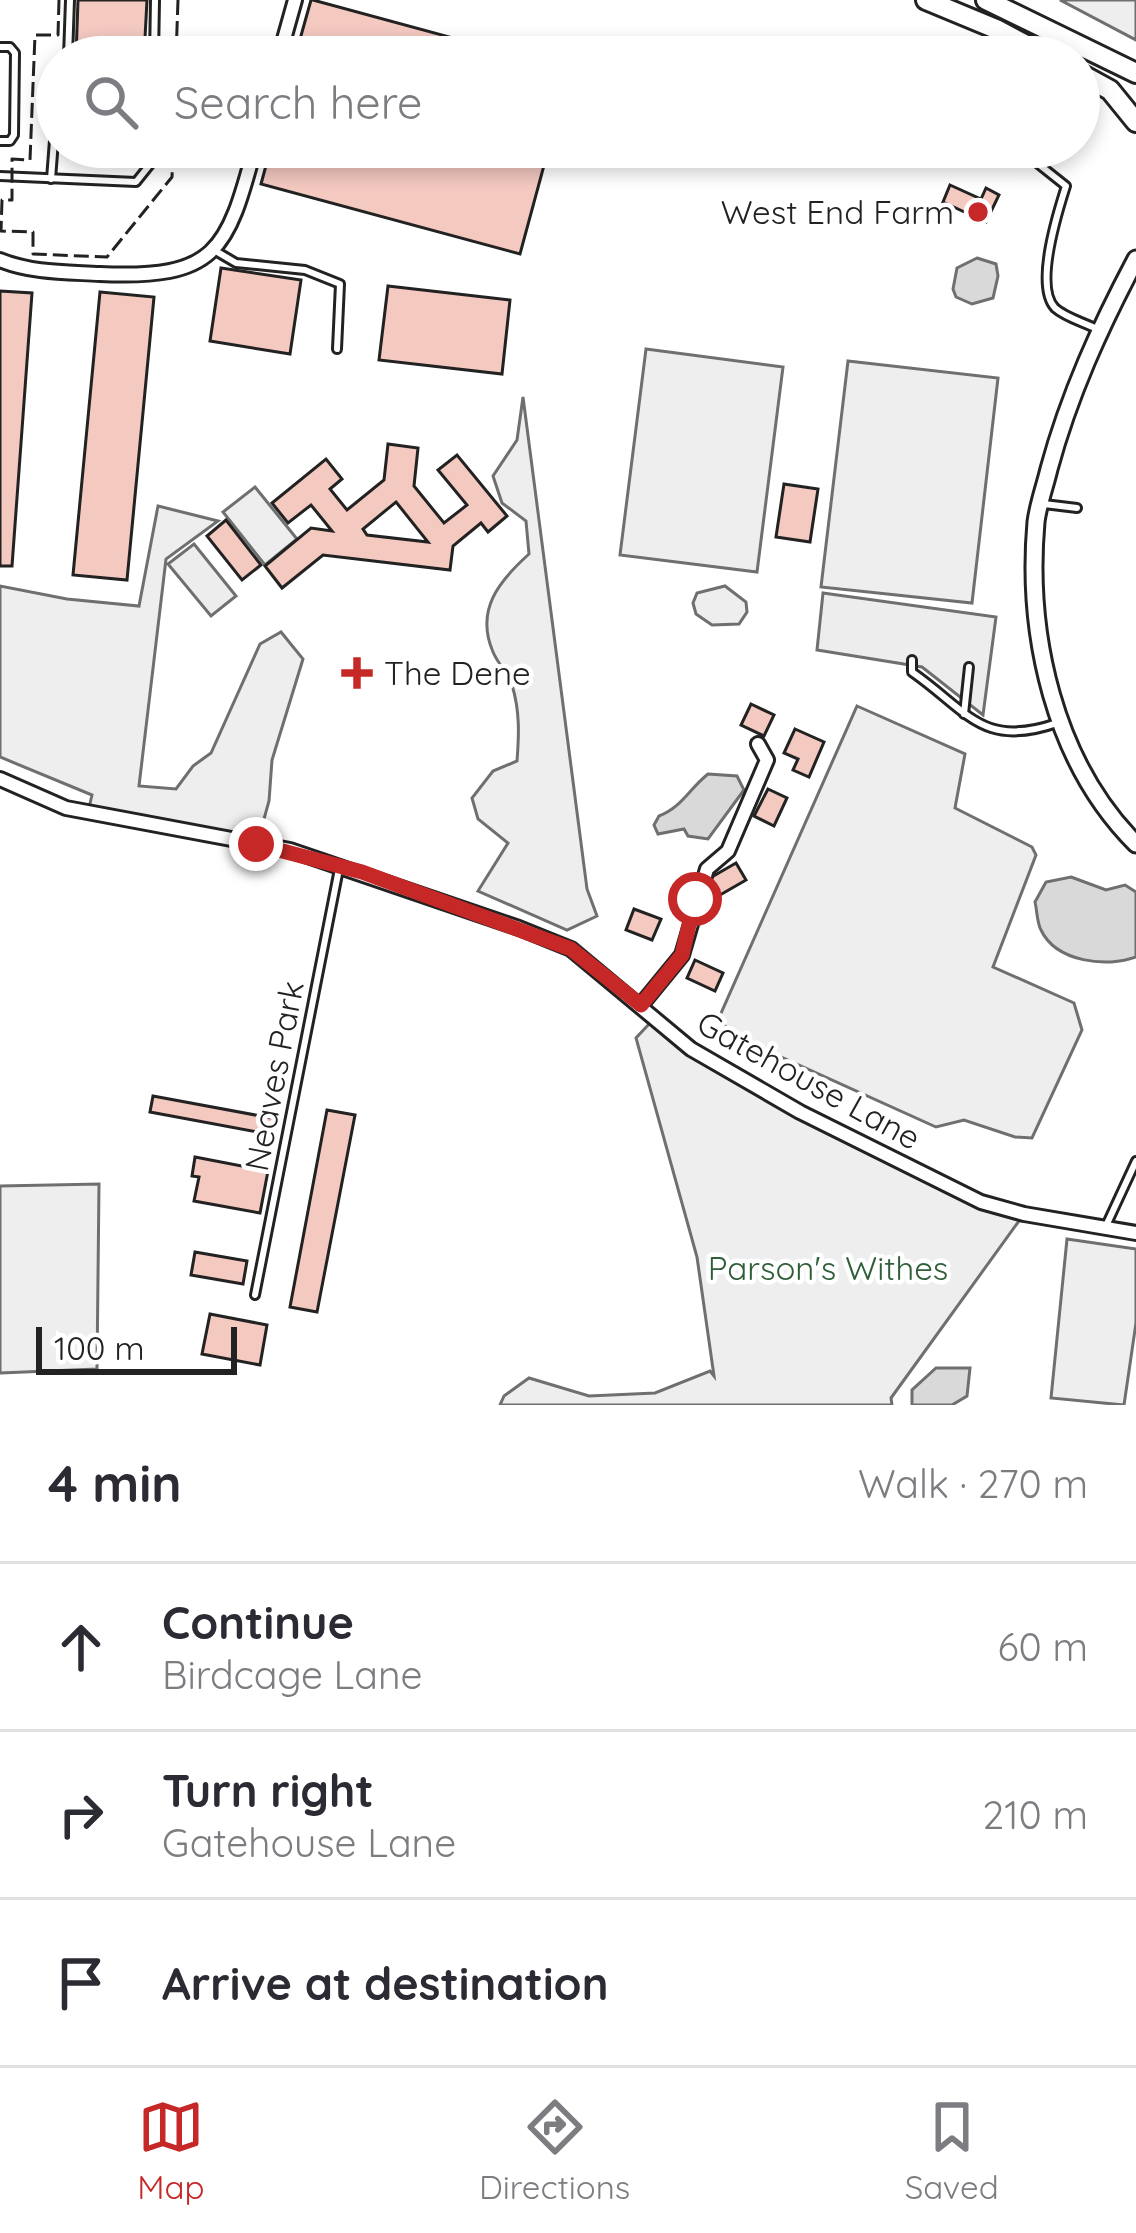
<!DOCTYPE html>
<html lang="en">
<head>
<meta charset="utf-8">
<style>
	body { margin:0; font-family:Quicksand,sans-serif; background:#f7f7f7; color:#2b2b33 }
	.scale { position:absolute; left:36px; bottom:30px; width:201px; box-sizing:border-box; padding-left:12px; border:6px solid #222; border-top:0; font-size:33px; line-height:42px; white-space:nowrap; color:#222; -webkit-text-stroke:9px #fff; paint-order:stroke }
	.stop { position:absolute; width:36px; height:36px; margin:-27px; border:9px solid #c62828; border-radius:50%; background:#fff }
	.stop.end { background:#c62828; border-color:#fff; box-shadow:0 3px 12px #0008 }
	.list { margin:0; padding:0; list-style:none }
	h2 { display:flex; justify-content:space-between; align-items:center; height:156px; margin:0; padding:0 48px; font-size:51px }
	h2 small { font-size:39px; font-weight:400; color:#7c7c81 }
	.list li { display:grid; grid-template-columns:78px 1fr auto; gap:36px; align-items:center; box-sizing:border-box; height:168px; padding:0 48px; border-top:3px solid #e1e1e2 }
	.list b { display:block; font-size:45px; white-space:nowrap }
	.list p { margin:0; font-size:39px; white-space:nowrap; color:#7c7c81 }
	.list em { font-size:39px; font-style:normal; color:#7c7c81 }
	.icon { flex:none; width:66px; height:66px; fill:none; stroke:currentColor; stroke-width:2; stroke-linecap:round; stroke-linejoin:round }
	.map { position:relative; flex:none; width:1136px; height:1405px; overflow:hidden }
	.search { position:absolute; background:#fff; box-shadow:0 6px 18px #0003; left:36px; right:36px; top:36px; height:132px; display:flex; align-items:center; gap:30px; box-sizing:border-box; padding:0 42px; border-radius:66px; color:#7c7c81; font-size:45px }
	.sheet { height:660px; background:#fff }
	nav { display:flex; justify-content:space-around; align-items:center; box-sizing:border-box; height:168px; border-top:3px solid #e1e1e2; background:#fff; font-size:33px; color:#7c7c81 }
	nav a { display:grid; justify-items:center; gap:6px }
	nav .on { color:#c62828 }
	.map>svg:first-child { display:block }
	.green { fill:#eee; stroke:#6f6f6f; stroke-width:3 }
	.parking { fill:#ededed; stroke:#6f6f6f; stroke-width:3 }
	.water { fill:#d9d9d9; stroke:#6f6f6f; stroke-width:3 }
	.building { fill:#f3c9c0; stroke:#222; stroke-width:3; fill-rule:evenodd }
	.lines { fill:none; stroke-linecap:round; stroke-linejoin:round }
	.service-casing { stroke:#222; stroke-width:12 }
	.minor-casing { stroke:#222; stroke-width:18 }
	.tertiary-casing { stroke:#222; stroke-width:21 }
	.primary-casing { stroke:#222; stroke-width:24 }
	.service { stroke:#fff; stroke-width:6 }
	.minor { stroke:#fff; stroke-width:12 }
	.tertiary { stroke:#fff; stroke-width:15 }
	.primary { stroke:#fff; stroke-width:18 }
	.fence { stroke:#222; stroke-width:3; stroke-dasharray:15 6; stroke-linecap:butt }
	.route { stroke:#c62828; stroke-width:15 }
	.poi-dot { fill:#c62828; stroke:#fff; stroke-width:4.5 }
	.labels { text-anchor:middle; stroke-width:9; stroke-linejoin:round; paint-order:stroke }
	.poi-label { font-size:33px; fill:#222; stroke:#fff; text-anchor:end }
	.street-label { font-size:33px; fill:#222; stroke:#fff }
	.park-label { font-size:33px; fill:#2f5e38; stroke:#fff }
</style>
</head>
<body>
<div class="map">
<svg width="1136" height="1405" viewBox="0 0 1136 1405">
	<rect width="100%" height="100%" fill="#fff"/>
	<g class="green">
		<polygon points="1060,0 1136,0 1136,40"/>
		<polygon points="646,349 783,367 757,572 620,555"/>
		<polygon points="848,361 998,378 972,603 821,587"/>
		<path d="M523,397L587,889L597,916L567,930L478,891L508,843L478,819L472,798L493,771L517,761C519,735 520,711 512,685C508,673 498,664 493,652C475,610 499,581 529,554L526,521L502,503L493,476L517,440Z"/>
		<polygon points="255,487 297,539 265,565 223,512"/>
		<polygon points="158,506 218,521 166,559 139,786 176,789 193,766 211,753 260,644 281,632 303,659 272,760 269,801 257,844 88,812 92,795 0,757 0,586 67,599 139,606"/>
		<polygon points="725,586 746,602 747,612 739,624 712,625 696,614 693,603 697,593"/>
		<polygon points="857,706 965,754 955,808 1032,847 1036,855 993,967 1074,1003 1082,1030 1032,1138 1015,1137 964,1120 936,1127 741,1039 718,1020"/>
		<polygon points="649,1024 981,1202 1024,1214 891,1398 892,1405 500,1405 504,1396 529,1378 589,1396 655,1393 710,1371 714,1376 697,1257 636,1038"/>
		<polygon points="99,1184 97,1369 0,1373 0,1186"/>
		<polygon points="1067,1239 1136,1249 1136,1323 1124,1405 1051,1398"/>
	</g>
	<g class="parking">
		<polygon points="194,544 236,596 211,616 168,564"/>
		<polygon points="823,593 996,617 983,715 922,667 817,650"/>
	</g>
	<g class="water">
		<polygon points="977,258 996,264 998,276 993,298 972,304 956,297 953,289 957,268"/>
		<path d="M708,774L737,776L744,790L708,839L688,836L684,829L658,834L654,825L659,816C682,807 689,789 708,774Z"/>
		<path d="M1071,877L1106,890L1125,885L1136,892V957C1107,968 1056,962 1041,930C1037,923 1037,910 1035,902L1046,882Z"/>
		<polygon points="936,1368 970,1368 967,1396 952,1405 912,1405 912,1390"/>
	</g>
	<g class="building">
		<polygon points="78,0 147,0 144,57 76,57"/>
		<polygon points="311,0 313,0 523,57 295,57"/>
		<polygon points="271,147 549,147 520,254 261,184"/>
		<polygon points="950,185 981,199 986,188 999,195 986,222 943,202"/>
		<polygon points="221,268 301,280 290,354 210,341"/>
		<polygon points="388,286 510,300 502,374 379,360"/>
		<polygon points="0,291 32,293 12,566 0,566"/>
		<polygon points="100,292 154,297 127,580 73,575"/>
		<path d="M388,444L418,448L414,486L444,523L467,505L438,470L457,455L507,516L488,532L481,523L453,546L450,570L323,555L282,588L265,566L311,528L332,531L311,505L288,523L272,503L326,459L342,479L330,489L347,510L384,480ZM396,502L428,542L367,535L363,529Z"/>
		<polygon points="784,484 818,489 810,542 776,537"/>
		<polygon points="226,520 261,565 242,580 207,536"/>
		<polygon points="751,704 774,715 764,736 741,725"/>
		<polygon points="795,729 824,742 809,777 793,770 798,759 784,753"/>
		<polygon points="768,789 787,798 774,826 754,816"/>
		<polygon points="736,863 746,880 720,895 710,878"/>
		<polygon points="634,909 661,919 652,940 626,930"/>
		<polygon points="695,960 723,973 715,991 687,978"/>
		<polygon points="153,1096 277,1119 274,1135 150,1112"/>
		<polygon points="327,1110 355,1115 317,1312 290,1307"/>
		<polygon points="195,1157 268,1171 260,1213 194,1201 199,1177 192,1176"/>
		<polygon points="195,1252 247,1261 243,1284 191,1275"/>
		<polygon points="210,1314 267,1325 260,1365 202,1354"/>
	</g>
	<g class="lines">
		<defs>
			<g id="service">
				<polyline points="0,47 10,47 15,53 14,135 10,141 0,141"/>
				<polyline points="68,57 70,0"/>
				<polyline points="154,57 155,0"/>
				<path d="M1017,147L1066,186C1058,211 1034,286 1055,308C1066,318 1086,323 1099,330"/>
				<polyline points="0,176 136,182 152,162 152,147"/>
				<polyline points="51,179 57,102"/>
				<polyline points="214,250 236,263 305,270 340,284 337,349"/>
				<polyline points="1044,504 1077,508"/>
				<path d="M912,660V672C968,711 982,749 1057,723"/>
				<polyline points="964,714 969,667"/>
				<polyline points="1105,1228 1136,1161"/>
				<polyline points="255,1295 339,869"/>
			</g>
			<g id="minor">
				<polyline points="279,57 295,0"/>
				<path d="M0,260C32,273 66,272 100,274C216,279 227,252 255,147"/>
				<polyline points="0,779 66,808 290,850 519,928 571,949 691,1049 800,1112 981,1202 1024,1214 1136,1233"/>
				<polyline points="641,1005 682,955 707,869 728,851 767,760 758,744"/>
			</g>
			<path id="tertiary" d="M1136,259C1100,327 1069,395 1049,469C1045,486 1038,505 1036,522C1026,635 1054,762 1136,844"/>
			<g id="primary">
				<polyline points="926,0 996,29 1049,57"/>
				<polyline points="986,0 1136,73"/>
				<polyline points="1079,73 1110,90 1136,122"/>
			</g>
		</defs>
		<use href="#service" class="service-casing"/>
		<use href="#minor" class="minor-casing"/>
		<use href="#tertiary" class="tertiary-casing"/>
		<use href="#primary" class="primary-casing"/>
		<use href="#service" class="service"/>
		<use href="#minor" class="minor"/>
		<use href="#tertiary" class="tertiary"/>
		<use href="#primary" class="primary"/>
		<g class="fence">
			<polyline points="59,0 58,35 35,35 30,160 12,159 12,200 2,200 1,231 33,232 33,254 107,257 172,177 173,147"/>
			<polyline points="176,57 178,0"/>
		</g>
	</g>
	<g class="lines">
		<polyline class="route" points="256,844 362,872 571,949 641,1005 682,955 695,899"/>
	</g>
	<g class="poi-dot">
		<circle cx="978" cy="212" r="12"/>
		<path d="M351 655h12v12h12v12h-12v12h-12v-12h-12v-12h12z"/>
	</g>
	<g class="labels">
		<g class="poi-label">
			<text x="954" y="224">West End Farm</text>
			<text x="384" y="685" text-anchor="start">The Dene</text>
		</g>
		<g class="street-label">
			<text transform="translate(274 1076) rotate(-79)" y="12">Neaves Park</text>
			<text transform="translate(809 1080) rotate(29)" y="12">Gatehouse Lane</text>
		</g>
		<g class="park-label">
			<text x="828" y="1280">Parson's Withes</text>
		</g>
	</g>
</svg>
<div class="scale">100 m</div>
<div class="stop" style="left:695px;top:899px"></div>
<div class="stop end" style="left:256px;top:844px"></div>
<div class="search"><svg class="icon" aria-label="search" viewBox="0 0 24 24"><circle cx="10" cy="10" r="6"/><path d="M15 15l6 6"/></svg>Search here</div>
</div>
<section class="sheet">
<h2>4 min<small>Walk · 270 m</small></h2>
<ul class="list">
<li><svg class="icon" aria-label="ahead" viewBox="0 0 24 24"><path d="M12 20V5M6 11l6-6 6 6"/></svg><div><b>Continue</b><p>Birdcage Lane</p></div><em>60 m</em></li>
<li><svg class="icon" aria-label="right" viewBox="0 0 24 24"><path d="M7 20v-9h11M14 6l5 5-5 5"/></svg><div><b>Turn right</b><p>Gatehouse Lane</p></div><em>210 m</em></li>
<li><svg class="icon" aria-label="arrive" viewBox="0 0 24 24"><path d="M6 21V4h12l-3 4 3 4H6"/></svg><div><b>Arrive at destination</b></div></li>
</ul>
</section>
<nav>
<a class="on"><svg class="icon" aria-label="map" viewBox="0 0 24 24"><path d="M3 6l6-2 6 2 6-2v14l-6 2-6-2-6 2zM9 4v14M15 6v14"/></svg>Map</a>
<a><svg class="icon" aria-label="directions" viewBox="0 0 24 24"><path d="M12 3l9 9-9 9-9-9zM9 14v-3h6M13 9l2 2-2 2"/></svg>Directions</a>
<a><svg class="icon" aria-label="saved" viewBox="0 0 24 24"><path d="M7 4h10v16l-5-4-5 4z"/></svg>Saved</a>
</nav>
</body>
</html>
